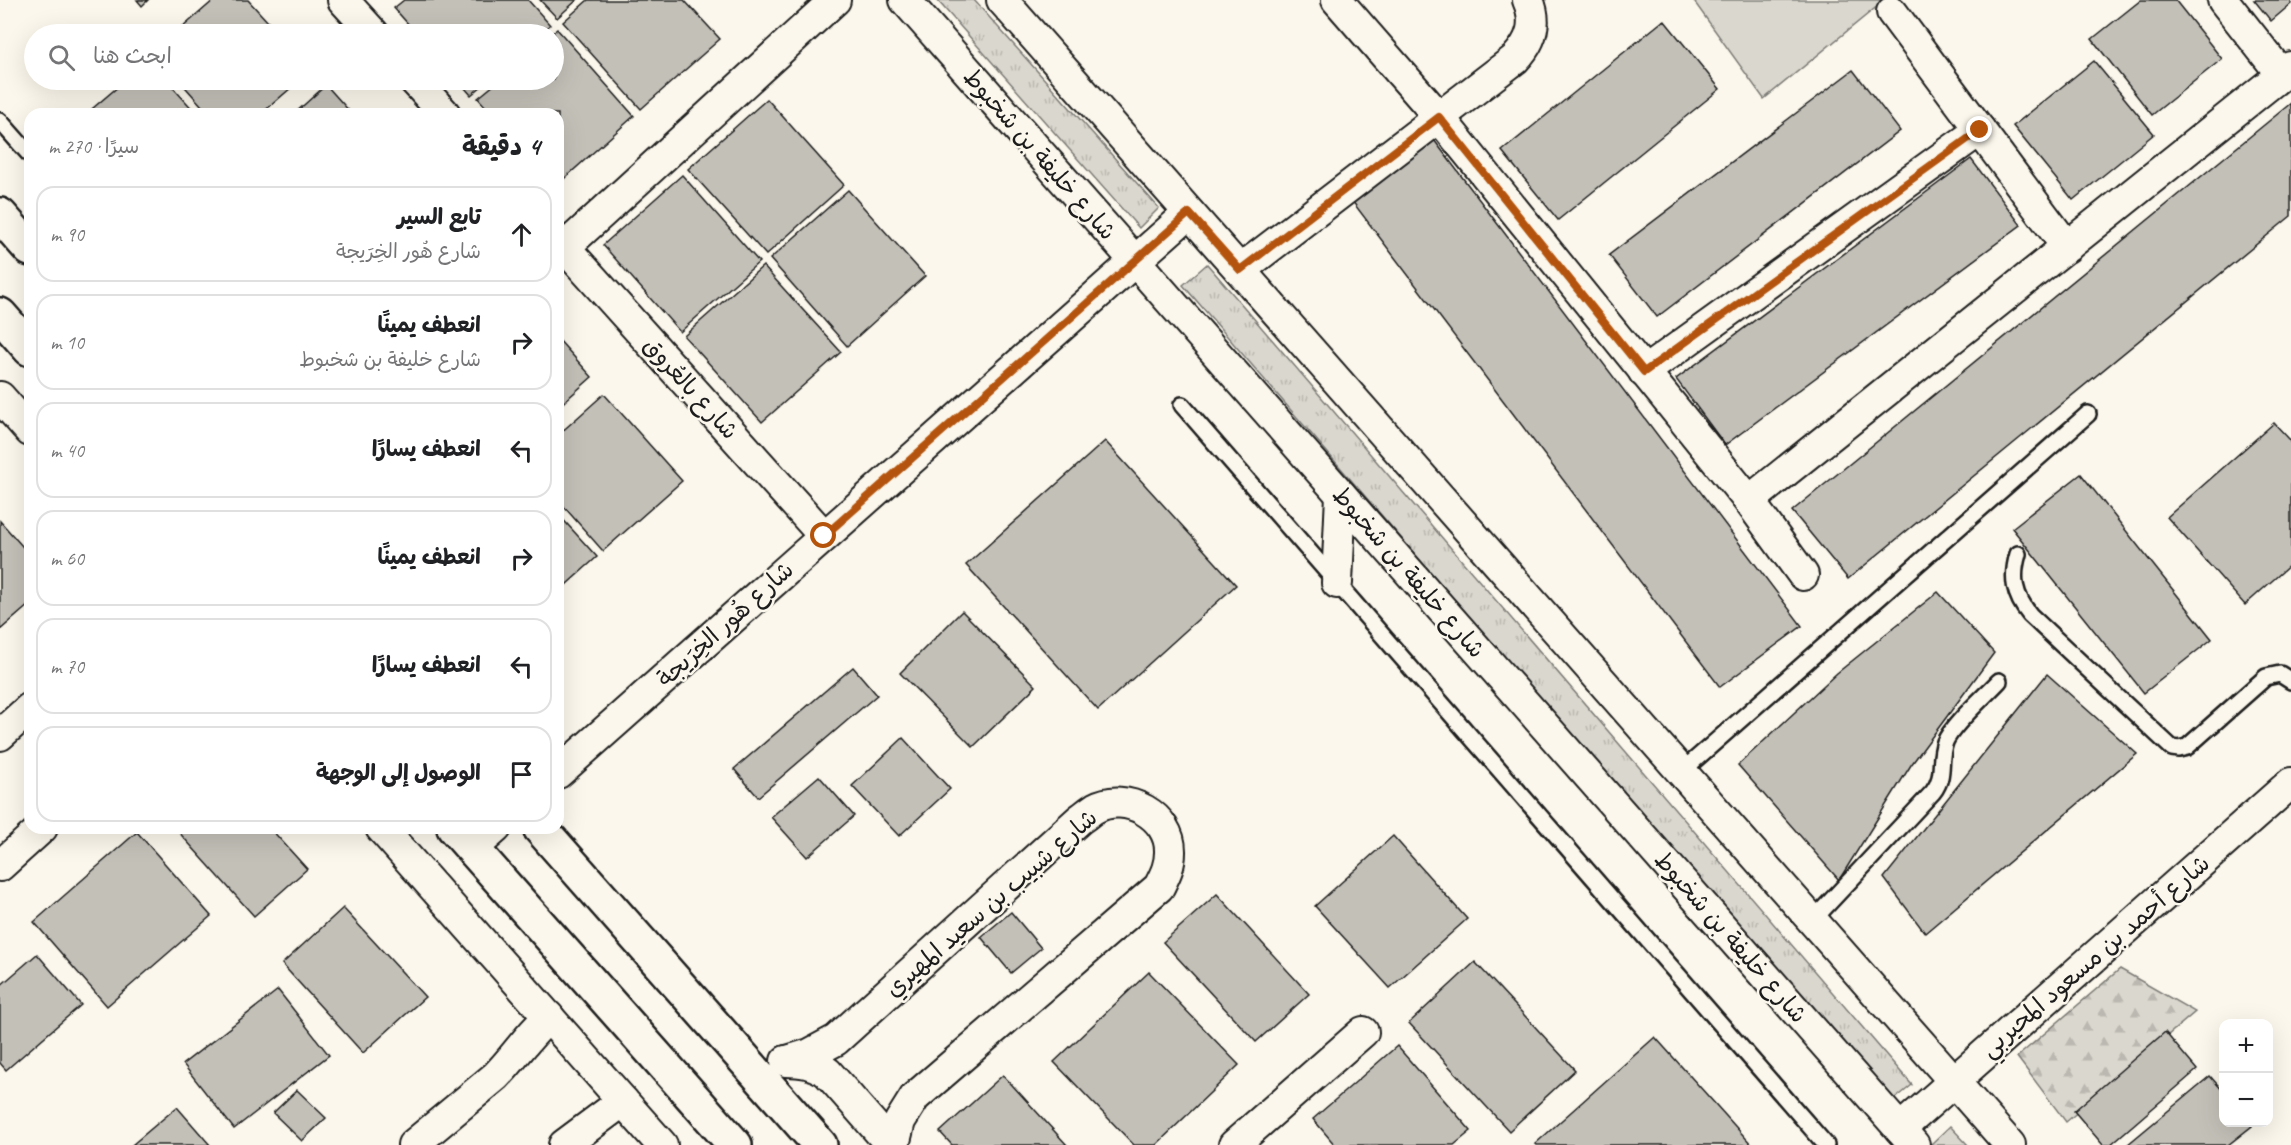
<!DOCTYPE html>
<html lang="ar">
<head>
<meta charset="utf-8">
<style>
	body { margin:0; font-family:Caveat,"Playpen Sans Arabic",sans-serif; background:#f6f6f6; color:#202124; direction:rtl }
	.controls { position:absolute; right:18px; bottom:18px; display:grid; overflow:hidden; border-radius:12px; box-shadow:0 6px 24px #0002 }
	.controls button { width:54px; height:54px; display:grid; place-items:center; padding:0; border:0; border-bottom:2px solid #e0e0e0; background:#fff; color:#202124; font:30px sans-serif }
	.stop { position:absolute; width:18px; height:18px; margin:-14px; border:4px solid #b45309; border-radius:50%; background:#fff }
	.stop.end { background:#b45309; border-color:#fff; box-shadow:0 2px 6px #0008 }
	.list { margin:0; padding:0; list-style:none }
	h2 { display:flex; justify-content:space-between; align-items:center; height:78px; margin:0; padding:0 24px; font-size:26px }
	h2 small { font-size:20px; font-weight:400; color:#757577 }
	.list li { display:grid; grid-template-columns:39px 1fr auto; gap:18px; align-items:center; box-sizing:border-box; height:96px; margin:0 12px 12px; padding:0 12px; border:2px solid #e0e0e0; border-radius:18px }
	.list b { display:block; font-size:22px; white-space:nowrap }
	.list p { margin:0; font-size:20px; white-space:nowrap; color:#757577 }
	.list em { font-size:20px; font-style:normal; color:#757577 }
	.icon { flex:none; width:33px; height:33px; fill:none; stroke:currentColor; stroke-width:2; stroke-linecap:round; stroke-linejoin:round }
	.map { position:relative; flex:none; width:2291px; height:1145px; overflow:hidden; direction:ltr }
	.search { position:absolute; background:#fff; box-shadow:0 6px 24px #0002; left:24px; top:24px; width:540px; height:66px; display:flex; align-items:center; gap:15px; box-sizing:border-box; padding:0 21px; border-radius:33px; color:#757577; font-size:22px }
	.panel { position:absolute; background:#fff; box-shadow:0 6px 24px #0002; left:24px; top:108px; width:540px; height:726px; border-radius:18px; direction:rtl }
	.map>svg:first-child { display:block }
	.grass { fill:url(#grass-tufts); stroke:#7b7a75; stroke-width:1.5 }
	.forest { fill:url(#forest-firs); stroke:#7b7a75; stroke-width:1.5 }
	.green { fill:#dad7ce; stroke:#7b7a75; stroke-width:1.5 }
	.building { fill:#c3c0b8; stroke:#1c1c1c; stroke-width:1.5 }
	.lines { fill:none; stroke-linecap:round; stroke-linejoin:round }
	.lane-casing { stroke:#1c1c1c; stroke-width:20 }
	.street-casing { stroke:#1c1c1c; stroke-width:34 }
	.secondary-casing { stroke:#1c1c1c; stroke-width:38 }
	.lane { stroke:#fbf7ec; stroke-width:15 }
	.street { stroke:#fbf7ec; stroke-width:30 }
	.secondary { stroke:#fbf7ec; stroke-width:33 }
	.route { stroke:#b45309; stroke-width:8 }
	.labels { text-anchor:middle; stroke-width:5; stroke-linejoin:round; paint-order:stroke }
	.street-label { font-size:24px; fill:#1c1c1c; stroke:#fbf7ec }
</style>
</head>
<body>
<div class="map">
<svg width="2291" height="1145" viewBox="0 0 2291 1145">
	<defs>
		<pattern id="grass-tufts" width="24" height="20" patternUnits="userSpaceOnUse" patternTransform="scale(1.5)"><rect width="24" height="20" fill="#dad7ce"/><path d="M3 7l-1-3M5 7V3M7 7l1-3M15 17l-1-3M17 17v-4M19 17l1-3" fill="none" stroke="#bab8b0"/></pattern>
		<pattern id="forest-firs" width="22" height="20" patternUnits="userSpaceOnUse" patternTransform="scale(1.5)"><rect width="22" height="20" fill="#dad7ce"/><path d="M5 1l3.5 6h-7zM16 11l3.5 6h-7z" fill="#bab8b0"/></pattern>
	</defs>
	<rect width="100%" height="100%" fill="#fbf7ec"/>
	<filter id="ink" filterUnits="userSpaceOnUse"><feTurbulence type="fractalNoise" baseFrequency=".0167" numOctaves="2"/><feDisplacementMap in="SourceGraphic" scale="12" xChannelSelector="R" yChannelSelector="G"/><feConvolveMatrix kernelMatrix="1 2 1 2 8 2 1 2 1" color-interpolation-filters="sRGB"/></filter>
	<g filter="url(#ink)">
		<g class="grass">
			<polygon points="937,0 974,0 1159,208 1139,228"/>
			<polygon points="1207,264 1912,1085 1889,1104 1183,285"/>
			<polygon points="1950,1126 1968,1145 1930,1145"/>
		</g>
		<polygon class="forest" points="2120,969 2195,1012 2066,1122 2017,1057"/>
		<polygon class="green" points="1693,0 1885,0 1764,99"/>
		<g class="building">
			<polygon points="137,0 148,0 142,6"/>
			<polygon points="214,0 248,0 279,34 175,34"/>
			<polygon points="404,0 528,0 550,25 540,34 417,34 394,8"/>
			<polygon points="540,0 577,0 557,18"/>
			<polygon points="588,0 684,0 720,39 641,109 563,22"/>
			<polygon points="2141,0 2175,0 2222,59 2152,115 2092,39"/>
			<polygon points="2254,0 2291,0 2291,4 2271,21"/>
			<polygon points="1664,20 1720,89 1558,220 1502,151"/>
			<polygon points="557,29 634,116 558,184 558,114 492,114 478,98 500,80 554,80 554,34 551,34"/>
			<polygon points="2094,61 2154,134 2073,200 2013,126"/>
			<polygon points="1853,70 1900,131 1657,317 1609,255"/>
			<polygon points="126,80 166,80 197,114 86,114"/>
			<polygon points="179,80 300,80 261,114 209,114"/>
			<polygon points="458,80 489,80 471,95"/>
			<polygon points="326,85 352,114 294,114"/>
			<polygon points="767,99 844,185 766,255 688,169"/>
			<polygon points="2291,103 2291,216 1848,579 1792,511"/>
			<polygon points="1431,136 1802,626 1720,687 1349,197"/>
			<polygon points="1971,159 2021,225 1725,445 1676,379"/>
			<polygon points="682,175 759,262 680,332 603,245"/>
			<polygon points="848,190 925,276 847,346 770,259"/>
			<polygon points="763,266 841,352 762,422 684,336"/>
			<polygon points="558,339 592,377 558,407"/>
			<polygon points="604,394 682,481 603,551 558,500 558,435"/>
			<polygon points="2274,423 2291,441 2291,564 2245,605 2167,517"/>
			<polygon points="1105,441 1236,585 1098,710 966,565"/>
			<polygon points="2081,474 2212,639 2144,693 2012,528"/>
			<polygon points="558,514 597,557 558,592"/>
			<polygon points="0,521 30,555 30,604 0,630"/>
			<polygon points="1938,592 1994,653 1911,765 1839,880 1738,765 1837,673"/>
			<polygon points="962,611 1036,686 973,747 900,673"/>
			<polygon points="853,667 877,695 758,797 734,769"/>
			<polygon points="2047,674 2137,754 1925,933 1884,878"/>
			<polygon points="903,738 950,789 899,836 852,786"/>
			<polygon points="819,776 854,816 807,857 771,817"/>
			<polygon points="175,828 270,828 307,869 254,916"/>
			<polygon points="137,832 211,916 107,1006 34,922"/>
			<polygon points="1393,836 1467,919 1390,988 1315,906"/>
			<polygon points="1217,894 1309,994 1256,1042 1163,942"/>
			<polygon points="343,908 425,997 363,1053 282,964"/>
			<polygon points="1011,912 1041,948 1011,973 981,937"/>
			<polygon points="37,954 81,1005 6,1070 0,1063 0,986"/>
			<polygon points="1475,962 1575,1070 1509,1131 1409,1023"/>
			<polygon points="1149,972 1239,1065 1156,1145 1134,1145 1054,1062"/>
			<polygon points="278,990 329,1055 234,1129 183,1064"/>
			<polygon points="2165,1032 2197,1070 2110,1145 2103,1145 2074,1111"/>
			<polygon points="1655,1037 1752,1145 1537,1145 1535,1144"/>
			<polygon points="1397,1046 1471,1131 1454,1145 1335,1145 1313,1119"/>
			<polygon points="1003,1075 1067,1145 952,1145 940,1132"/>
			<polygon points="2210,1076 2224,1092 2224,1122 2249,1122 2252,1126 2228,1145 2127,1145"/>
			<polygon points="297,1090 326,1118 302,1141 273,1113"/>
			<polygon points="177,1107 210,1145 132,1145"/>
		</g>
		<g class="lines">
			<defs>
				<g id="lane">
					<polyline points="0,121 30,155"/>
					<polyline points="1182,405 1826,1145"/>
					<path d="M2018,554C2011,578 2014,595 2030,615L2172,748L2179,749L2187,747L2266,677L2280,674L2291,681"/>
					<polyline points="1681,772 2088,414"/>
					<path d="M1812,921L1933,792C1946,775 1938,761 1945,742C1952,725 1985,696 1999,681"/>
				</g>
				<g id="street">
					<polyline points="343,0 374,34"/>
					<polyline points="905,0 1914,1145"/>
					<polyline points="1002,0 2010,1145"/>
					<polyline points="1337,0 1439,117 1749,501 1803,575"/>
					<polyline points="2223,0 2282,75"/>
					<polyline points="1892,12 2067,247"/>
					<polyline points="414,80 445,114"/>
					<polyline points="558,240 824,536"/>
					<polyline points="565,247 835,0"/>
					<path d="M1240,270L1515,59C1532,41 1538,23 1528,0"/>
					<polyline points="1644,372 1980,130"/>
					<polyline points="0,397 30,431"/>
					<polyline points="1749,501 2291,67"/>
					<polyline points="1337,583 1341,495"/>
					<polyline points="0,735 30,708"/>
					<polyline points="558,773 1189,213"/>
					<polyline points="381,828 662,1145"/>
					<polyline points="472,849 496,828"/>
					<polyline points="0,866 42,828"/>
					<path d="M786,1061C802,1061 813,1063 827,1072L891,1145"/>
					<path d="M787,1061L810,1054L836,1040L1080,819C1085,816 1090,811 1095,808C1126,791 1171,816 1170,852C1170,866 1165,875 1159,887L915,1097L900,1121L894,1145"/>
					<polyline points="1900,1129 2291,783"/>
					<path d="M413,1145L496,1076C515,1057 528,1035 549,1017"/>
					<polyline points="564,1145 623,1101"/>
					<polyline points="1234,1145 1363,1032"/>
				</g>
				<g id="secondary">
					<polyline points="0,215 30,249"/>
					<polyline points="0,315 30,349"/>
					<polyline points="454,828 735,1145"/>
					<polyline points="540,828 820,1145"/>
				</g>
			</defs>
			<use href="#lane" class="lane-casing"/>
			<use href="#street" class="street-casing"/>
			<use href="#secondary" class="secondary-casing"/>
			<use href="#lane" class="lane"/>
			<use href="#street" class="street"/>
			<use href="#secondary" class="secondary"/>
		</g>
	</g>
	<g class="lines" filter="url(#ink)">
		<polyline class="route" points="824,536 1189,213 1240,270 1439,117 1644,372 1980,130"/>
	</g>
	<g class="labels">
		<g class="street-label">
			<text transform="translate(1040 154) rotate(49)" y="8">شارع خليفة بن شخبوط</text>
			<text transform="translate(691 388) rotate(48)" y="8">شارع بالعُروق</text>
			<text transform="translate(1409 572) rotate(49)" y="8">شارع خليفة بن شخبوط</text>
			<text transform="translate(725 624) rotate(-42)" y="8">شارع هُور الخِرَيجة</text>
			<text transform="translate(991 903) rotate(-41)" y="8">شارع شبيب بن سعيد المهيري</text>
			<text transform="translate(1731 937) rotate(49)" y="8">شارع خليفة بن شخبوط</text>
			<text transform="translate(2095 956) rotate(-41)" y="8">شارع أحمد بن مسعود المحيربي</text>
		</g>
	</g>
</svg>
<div class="controls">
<button>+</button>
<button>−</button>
</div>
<div class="stop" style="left:824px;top:536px"></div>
<div class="stop end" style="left:1980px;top:130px"></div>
<div class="search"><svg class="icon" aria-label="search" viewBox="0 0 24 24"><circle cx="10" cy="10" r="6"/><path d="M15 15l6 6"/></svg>ابحث هنا</div>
<section class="panel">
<h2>4 دقيقة<small>سيرًا · 270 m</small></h2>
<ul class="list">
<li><svg class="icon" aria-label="ahead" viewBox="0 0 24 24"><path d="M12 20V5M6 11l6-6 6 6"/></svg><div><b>تابع السير</b><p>شارع هُور الخِرَيجة</p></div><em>90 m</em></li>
<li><svg class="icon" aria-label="right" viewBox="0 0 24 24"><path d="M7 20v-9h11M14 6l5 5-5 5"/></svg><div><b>انعطف يمينًا</b><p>شارع خليفة بن شخبوط</p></div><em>10 m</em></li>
<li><svg class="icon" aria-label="left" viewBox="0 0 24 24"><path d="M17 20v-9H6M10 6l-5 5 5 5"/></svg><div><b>انعطف يسارًا</b></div><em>40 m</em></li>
<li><svg class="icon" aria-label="right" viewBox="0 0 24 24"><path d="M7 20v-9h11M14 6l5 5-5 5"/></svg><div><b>انعطف يمينًا</b></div><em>60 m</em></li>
<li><svg class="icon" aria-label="left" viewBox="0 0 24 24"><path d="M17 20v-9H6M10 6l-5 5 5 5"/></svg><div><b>انعطف يسارًا</b></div><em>70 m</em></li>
<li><svg class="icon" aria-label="arrive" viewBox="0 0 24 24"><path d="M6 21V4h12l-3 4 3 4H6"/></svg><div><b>الوصول إلى الوجهة</b></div></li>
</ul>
</section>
</div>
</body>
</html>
